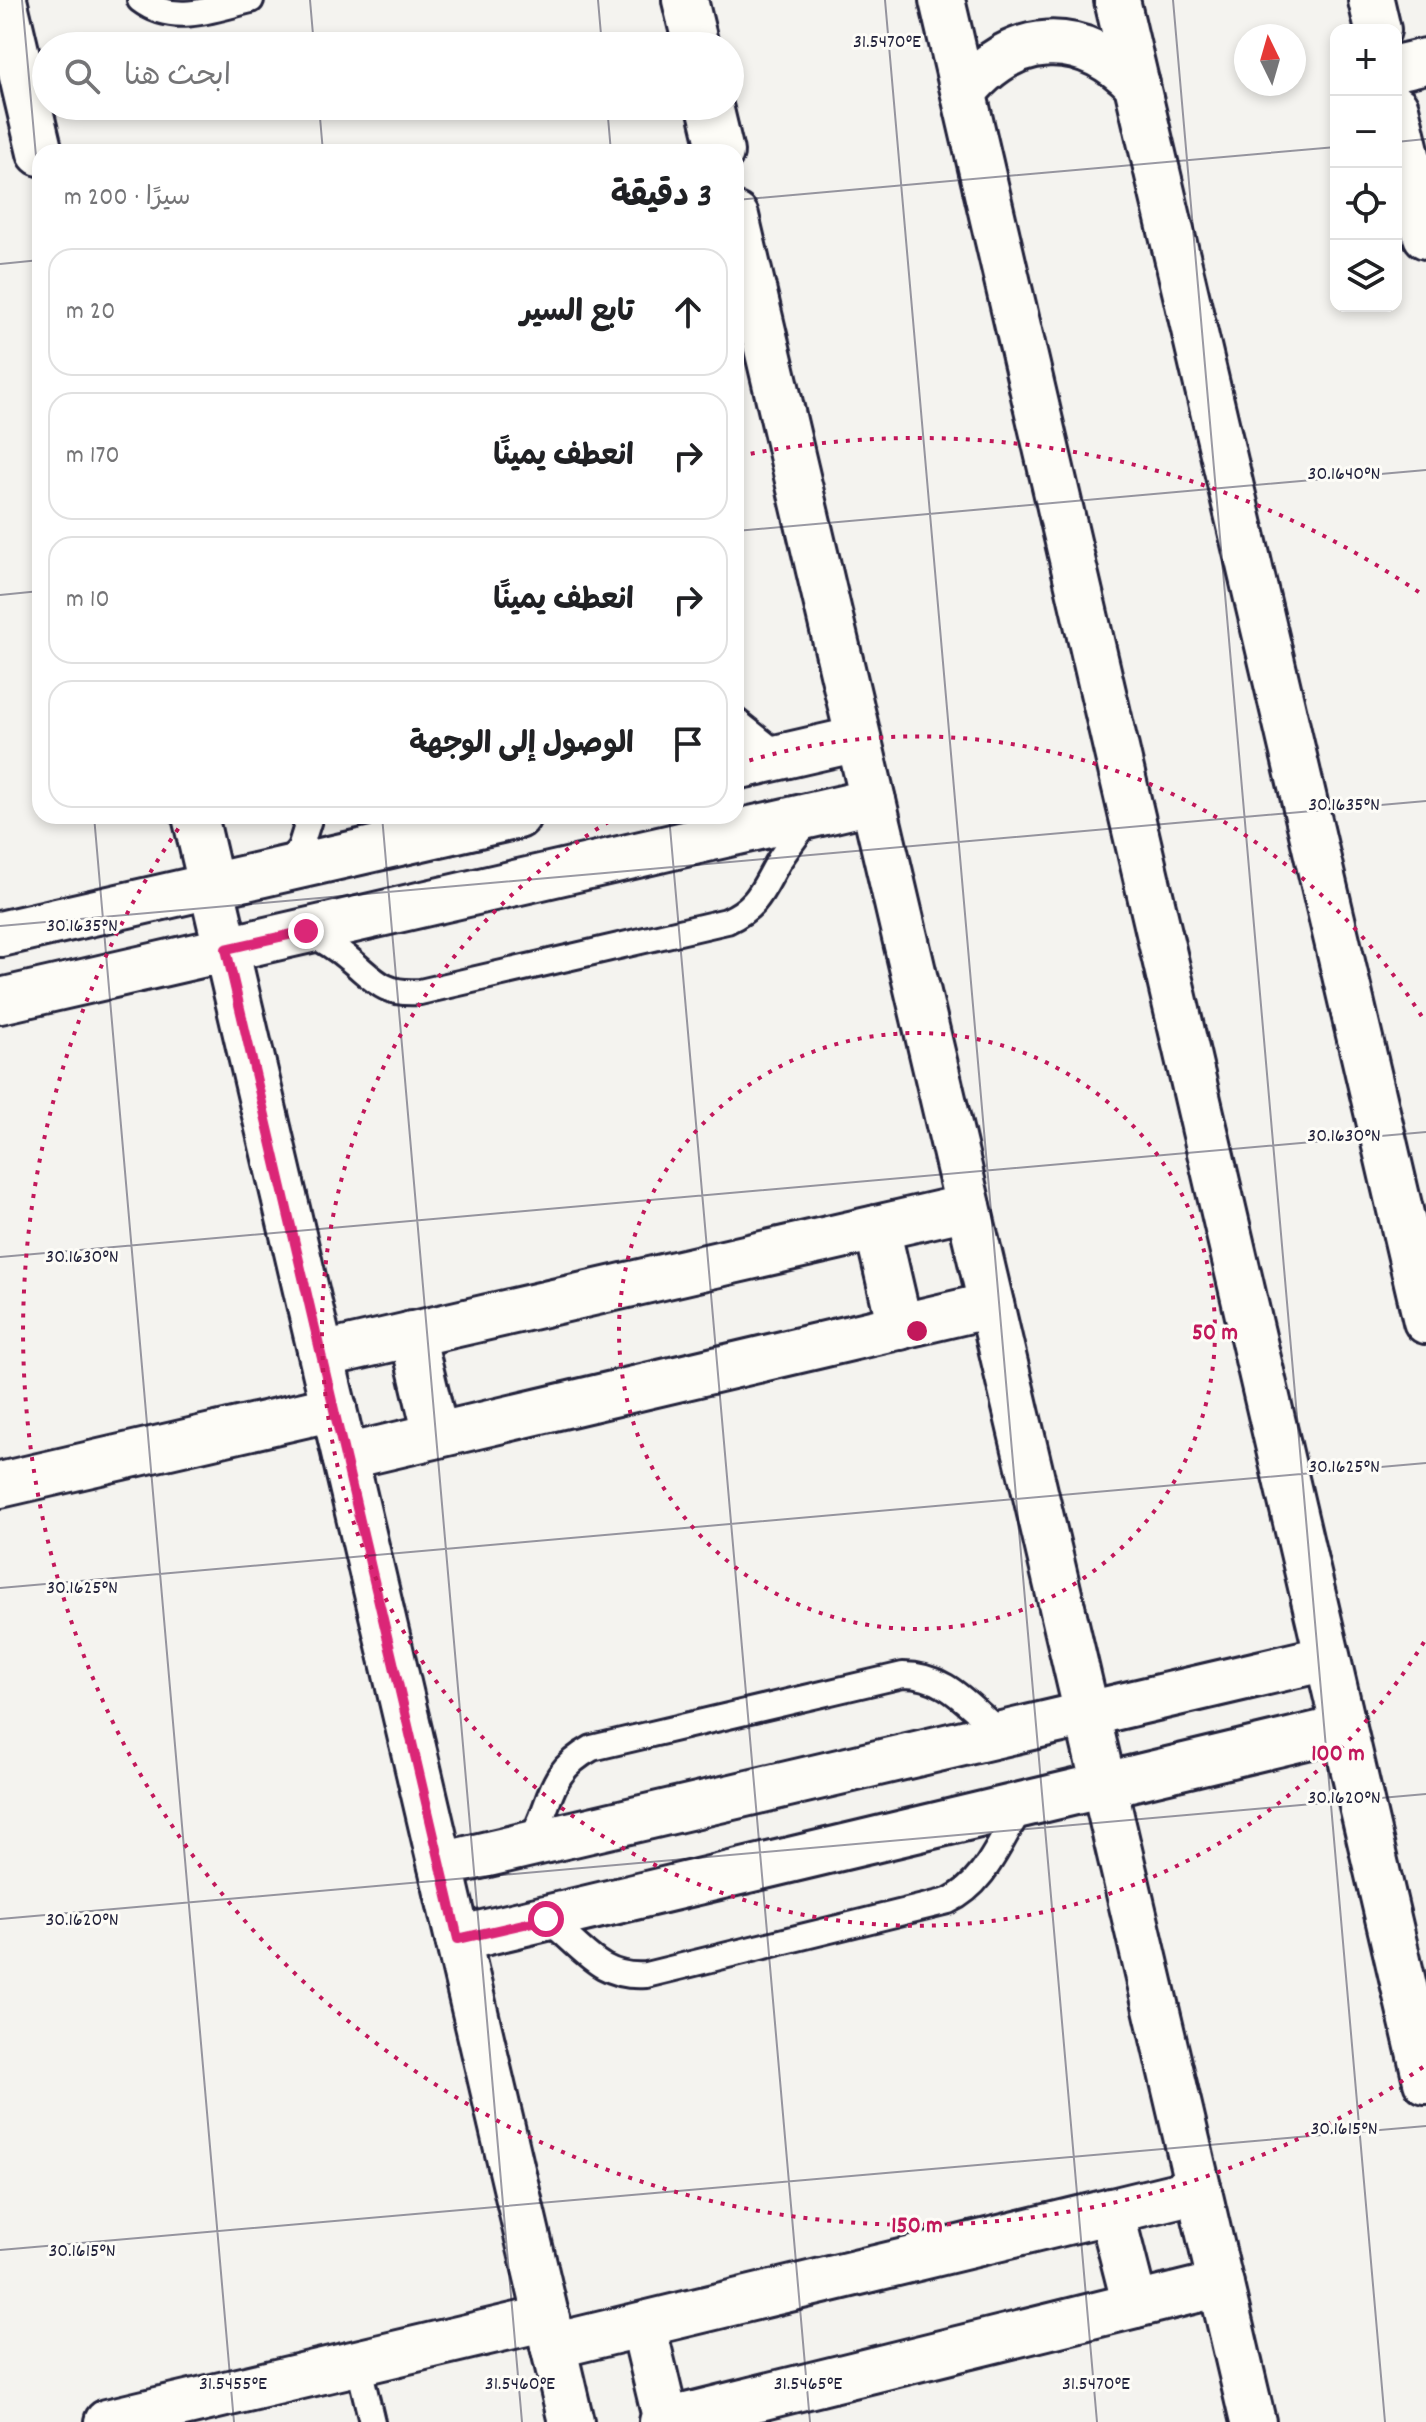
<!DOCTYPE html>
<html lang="ar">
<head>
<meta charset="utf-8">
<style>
	body { margin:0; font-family:Dekko,"Playpen Sans Arabic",sans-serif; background:#f2f2f2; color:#202124; direction:rtl }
	.controls { position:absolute; right:24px; top:24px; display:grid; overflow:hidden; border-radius:16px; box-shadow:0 4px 12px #0003 }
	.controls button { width:72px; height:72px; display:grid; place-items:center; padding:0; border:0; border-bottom:2px solid #e0e0e0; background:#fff; color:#202124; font:40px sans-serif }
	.compass { position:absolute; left:1234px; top:24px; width:72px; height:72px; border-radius:50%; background:#fff; box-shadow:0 4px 12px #0003; rotate:355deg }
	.stop { position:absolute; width:24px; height:24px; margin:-18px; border:6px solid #db2777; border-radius:50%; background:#fff }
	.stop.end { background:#db2777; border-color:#fff; box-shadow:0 2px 8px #0008 }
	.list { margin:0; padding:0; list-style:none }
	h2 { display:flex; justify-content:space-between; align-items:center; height:104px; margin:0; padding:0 32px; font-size:34px }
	h2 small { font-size:26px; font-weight:400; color:#757577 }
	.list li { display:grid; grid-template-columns:52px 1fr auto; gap:24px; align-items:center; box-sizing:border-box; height:128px; margin:0 16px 16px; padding:0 16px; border:2px solid #e0e0e0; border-radius:24px }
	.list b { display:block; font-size:30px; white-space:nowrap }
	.list em { font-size:26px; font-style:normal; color:#757577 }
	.icon { flex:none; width:44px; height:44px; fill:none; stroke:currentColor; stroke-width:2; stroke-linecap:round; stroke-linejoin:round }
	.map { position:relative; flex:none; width:1426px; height:2422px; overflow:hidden; direction:ltr }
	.search { position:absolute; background:#fff; box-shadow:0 4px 12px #0003; left:32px; top:32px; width:712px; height:88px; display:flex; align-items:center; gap:20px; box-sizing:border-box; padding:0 28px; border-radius:44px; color:#757577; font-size:30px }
	.panel { position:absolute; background:#fff; box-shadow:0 4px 12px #0003; left:32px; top:144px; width:712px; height:680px; border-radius:24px; direction:rtl }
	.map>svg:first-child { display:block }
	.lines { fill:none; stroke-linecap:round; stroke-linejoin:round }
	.service-casing { stroke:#22223b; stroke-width:30 }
	.minor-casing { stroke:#22223b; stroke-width:50 }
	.service { stroke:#fdfcf7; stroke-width:24 }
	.minor { stroke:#fdfcf7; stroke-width:44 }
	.route { stroke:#db2777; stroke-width:10 }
	.ticks { fill:none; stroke:#22223b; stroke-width:2; stroke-opacity:0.45 }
	.ring { fill:none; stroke:#c2185b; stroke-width:4; stroke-dasharray:4 8 }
	.ticks-label { font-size:20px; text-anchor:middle; fill:#22223b; stroke:#fdfcf7; stroke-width:6; stroke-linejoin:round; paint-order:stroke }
	.centre { fill:#c2185b; stroke:#fdfcf7; stroke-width:4 }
	.ring-label { font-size:24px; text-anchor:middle; font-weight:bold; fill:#c2185b; stroke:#fdfcf7; stroke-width:6; stroke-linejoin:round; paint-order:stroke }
</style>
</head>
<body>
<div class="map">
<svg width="1426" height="2422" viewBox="0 0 1426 2422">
	<rect width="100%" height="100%" fill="#f4f3ef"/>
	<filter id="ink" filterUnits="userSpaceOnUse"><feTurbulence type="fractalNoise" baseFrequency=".0125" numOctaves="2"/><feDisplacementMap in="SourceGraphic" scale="16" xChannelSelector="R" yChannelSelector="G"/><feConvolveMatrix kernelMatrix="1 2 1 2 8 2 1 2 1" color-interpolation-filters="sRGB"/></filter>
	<g filter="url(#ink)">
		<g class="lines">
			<defs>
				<g id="service">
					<path d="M140,0C174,26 213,9 251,0"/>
					<polyline points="736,721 780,756"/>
					<polyline points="283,869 300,848 310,816"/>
					<path d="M306,931C321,939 336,948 349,959C375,980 383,995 420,992L727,921C760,906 763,887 780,859C790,844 800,830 812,817"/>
					<path d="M529,1844C554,1803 544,1774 592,1748L903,1675C949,1675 969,1708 1003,1734"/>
					<path d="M546,1919C581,1944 598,1979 646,1975L948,1901C987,1883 1000,1839 1023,1805"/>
					<polyline points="358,2363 372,2422"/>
				</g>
				<g id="minor">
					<polyline points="4,0 40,153"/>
					<polyline points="685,0 696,46"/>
					<polyline points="942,0 1426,2081"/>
					<polyline points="1117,0 1426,1321"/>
					<polyline points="1371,0 1378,30"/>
					<polyline points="1396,68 1426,61"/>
					<path d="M964,92C1014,30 1081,27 1137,84"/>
					<polyline points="710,106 721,152"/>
					<polyline points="1396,108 1426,236"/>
					<polyline points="736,216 1253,2422"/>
					<polyline points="736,767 858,739"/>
					<polyline points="195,816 571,2422"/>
					<polyline points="0,934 518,816"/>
					<polyline points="0,1001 873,801"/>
					<polyline points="877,1228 900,1327"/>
					<polyline points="412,1334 436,1435"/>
					<polyline points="322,1355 968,1207"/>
					<polyline points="345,1457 991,1305"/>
					<polyline points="0,1485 334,1408"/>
					<polyline points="441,1865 1327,1658"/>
					<polyline points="458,1939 1344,1728"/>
					<polyline points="1111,2211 1135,2305"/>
					<polyline points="643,2325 666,2421"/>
					<polyline points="553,2346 1199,2190"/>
					<polyline points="107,2422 547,2318"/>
					<polyline points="662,2422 1221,2284"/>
				</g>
			</defs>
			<use href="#service" class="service-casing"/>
			<use href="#minor" class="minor-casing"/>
			<use href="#service" class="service"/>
			<use href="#minor" class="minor"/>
		</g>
	</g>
	<g class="lines" filter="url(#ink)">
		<polyline class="route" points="306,931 226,949 458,1939 546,1919"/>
	</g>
	<path class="ticks" d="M22,0L40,201M310,0L314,46M598,0L602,46M885,0L1097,2422M1173,0L1385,2422M319,106L323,152M607,106L611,152M1396,142L1426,139M736,200L1336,147M0,264L40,260M736,531L1426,470M0,595L40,591M94,816L234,2422M382,816L522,2422M669,816L810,2422M0,926L1426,801M0,1257L1426,1132M0,1588L1426,1463M0,1919L1426,1794M0,2250L1426,2126"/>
	<g class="ring">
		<circle cx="917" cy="1331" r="298"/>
		<path d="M1424 1642A595 595 0 1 1 615 818M738 764A595 595 0 0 1 1424 1020"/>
		<path d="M1423 2067A893 893 0 0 1 185 819M739 456A893 893 0 0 1 1423 595"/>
	</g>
	<g class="ticks-label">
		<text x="887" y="47">31.5470°E</text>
		<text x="1344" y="479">30.1640°N</text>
		<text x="1344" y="810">30.1635°N</text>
		<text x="82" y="931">30.1635°N</text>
		<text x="1344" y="1141">30.1630°N</text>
		<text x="82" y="1262">30.1630°N</text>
		<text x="1344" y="1472">30.1625°N</text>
		<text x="82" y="1593">30.1625°N</text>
		<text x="1344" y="1803">30.1620°N</text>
		<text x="82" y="1925">30.1620°N</text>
		<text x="1344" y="2134">30.1615°N</text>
		<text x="82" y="2256">30.1615°N</text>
		<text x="233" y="2389">31.5455°E</text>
		<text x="520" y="2389">31.5460°E</text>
		<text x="808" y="2389">31.5465°E</text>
		<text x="1096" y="2389">31.5470°E</text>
	</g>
	<circle cx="917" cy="1331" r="12" class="centre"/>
	<g class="ring-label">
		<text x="1215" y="1339">50 m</text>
		<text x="1338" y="1760">100 m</text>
		<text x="917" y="2232">150 m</text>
	</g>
</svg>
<div class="controls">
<button>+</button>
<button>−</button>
<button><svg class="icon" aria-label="locate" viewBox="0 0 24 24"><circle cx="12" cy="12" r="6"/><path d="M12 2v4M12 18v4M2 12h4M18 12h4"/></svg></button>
<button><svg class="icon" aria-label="layers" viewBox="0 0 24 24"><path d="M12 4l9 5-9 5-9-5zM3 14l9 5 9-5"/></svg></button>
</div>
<svg class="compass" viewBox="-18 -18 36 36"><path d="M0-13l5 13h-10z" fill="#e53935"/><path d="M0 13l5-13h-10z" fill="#757577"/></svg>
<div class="stop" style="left:546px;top:1919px"></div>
<div class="stop end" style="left:306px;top:931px"></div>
<div class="search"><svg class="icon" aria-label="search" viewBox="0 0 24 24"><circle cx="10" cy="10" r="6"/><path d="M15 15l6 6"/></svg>ابحث هنا</div>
<section class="panel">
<h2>3 دقيقة<small>سيرًا · 200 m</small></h2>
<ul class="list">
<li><svg class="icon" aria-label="ahead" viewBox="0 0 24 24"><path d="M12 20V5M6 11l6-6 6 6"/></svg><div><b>تابع السير</b></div><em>20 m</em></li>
<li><svg class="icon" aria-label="right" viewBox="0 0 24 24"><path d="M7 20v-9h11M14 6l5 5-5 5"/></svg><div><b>انعطف يمينًا</b></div><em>170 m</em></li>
<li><svg class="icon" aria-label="right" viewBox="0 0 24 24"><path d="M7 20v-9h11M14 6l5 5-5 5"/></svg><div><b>انعطف يمينًا</b></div><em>10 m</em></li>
<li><svg class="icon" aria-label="arrive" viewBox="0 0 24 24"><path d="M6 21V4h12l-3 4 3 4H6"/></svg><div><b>الوصول إلى الوجهة</b></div></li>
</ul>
</section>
</div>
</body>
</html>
